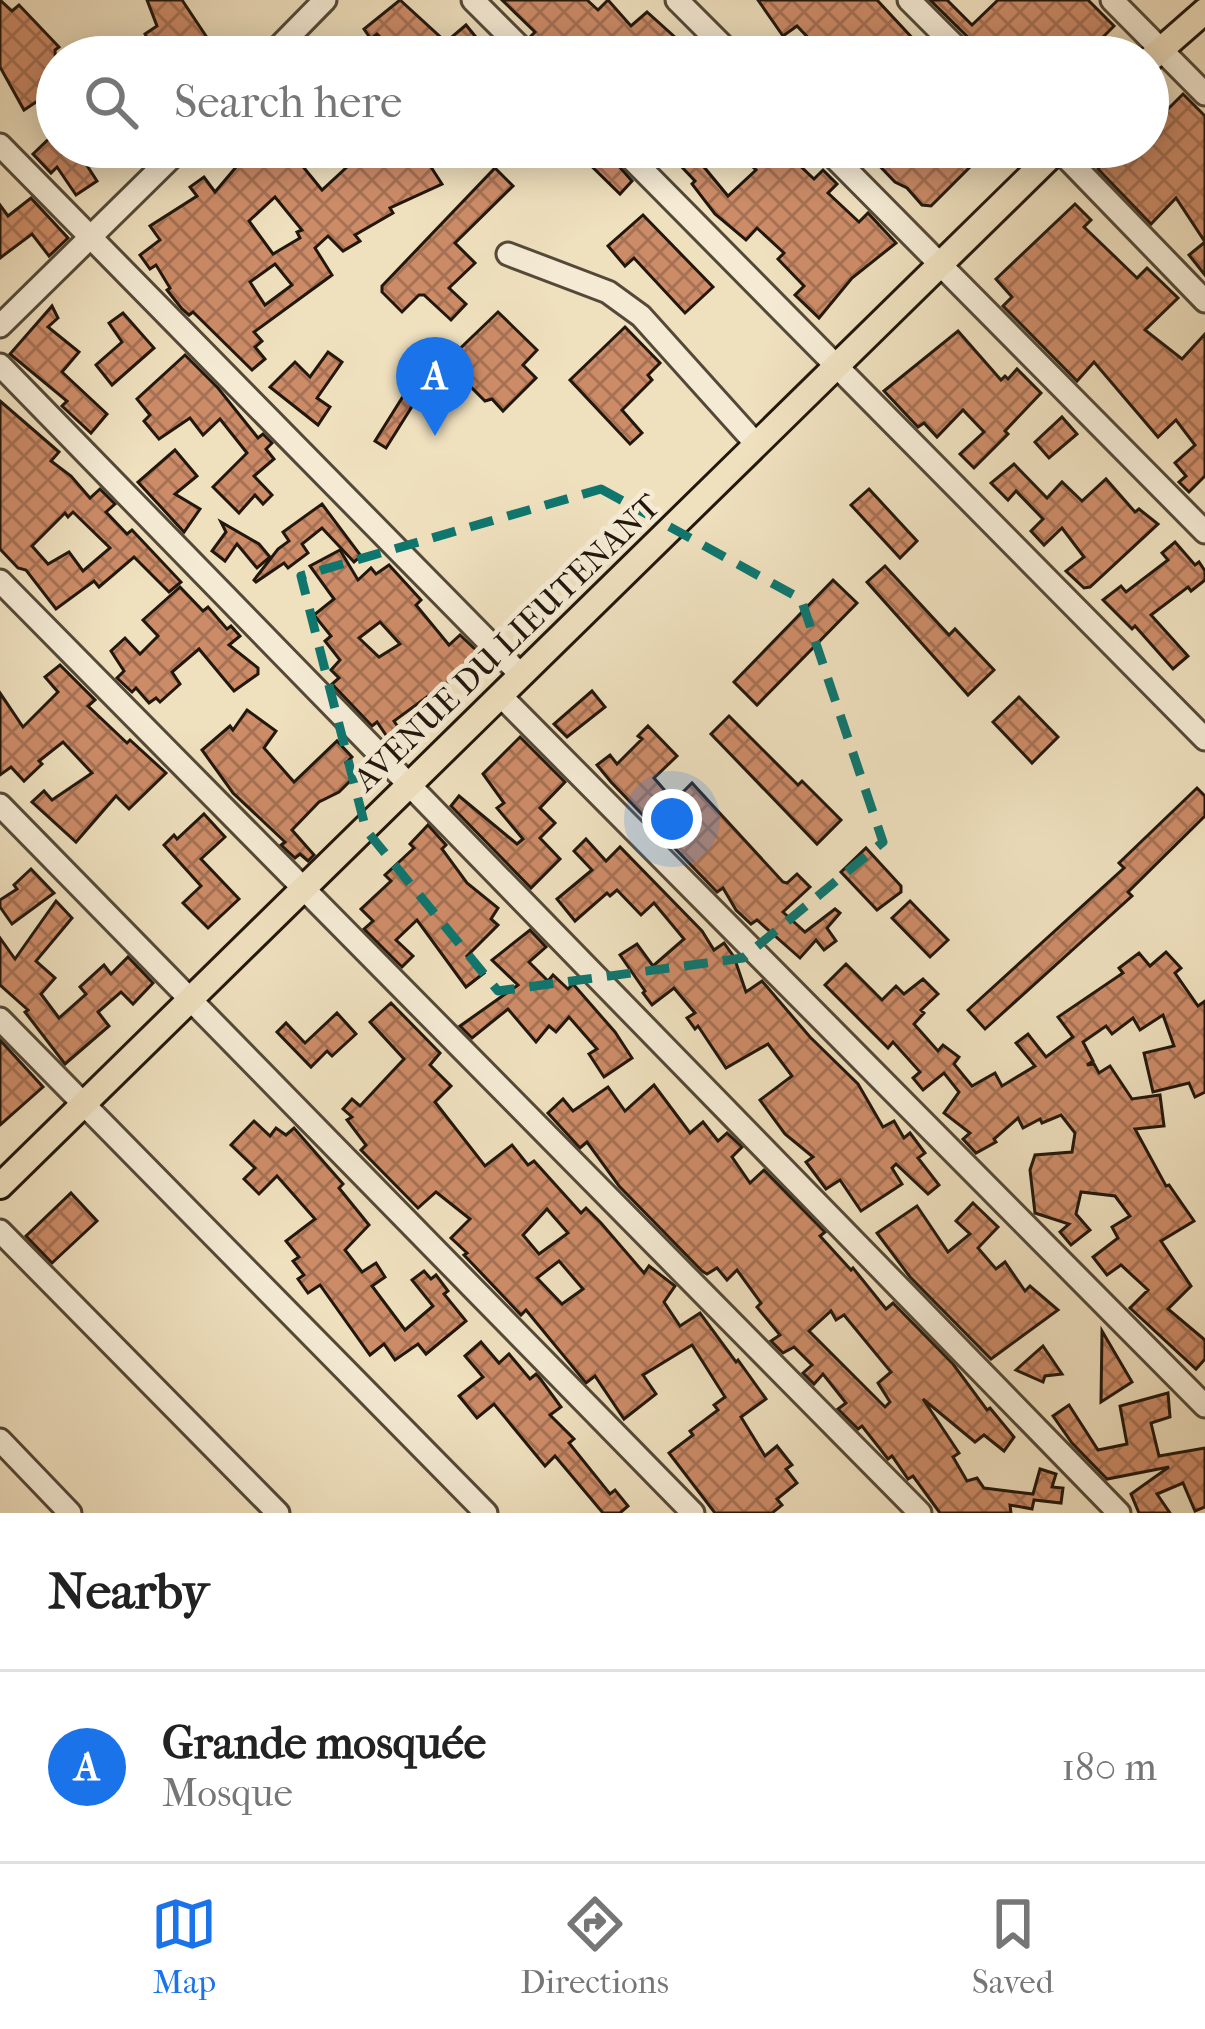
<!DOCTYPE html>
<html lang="en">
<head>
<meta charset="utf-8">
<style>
	body { margin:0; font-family:"IM FELL French Canon",serif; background:#f2f2f2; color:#222 }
	.you { position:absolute; left:672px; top:819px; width:42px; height:42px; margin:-30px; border:9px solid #fff; border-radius:50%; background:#1a73e8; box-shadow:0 0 0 18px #1a73e833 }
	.badge { display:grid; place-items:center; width:78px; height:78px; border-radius:50%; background:#1a73e8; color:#fff; font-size:39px; font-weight:700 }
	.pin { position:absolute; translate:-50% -99px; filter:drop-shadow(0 3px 6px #0008) }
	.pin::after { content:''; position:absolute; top:63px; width:42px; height:36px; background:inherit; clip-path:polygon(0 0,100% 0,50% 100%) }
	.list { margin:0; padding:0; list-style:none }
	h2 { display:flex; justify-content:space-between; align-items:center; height:156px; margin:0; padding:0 48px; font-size:51px }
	h2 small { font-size:39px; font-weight:400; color:#767676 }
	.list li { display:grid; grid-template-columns:78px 1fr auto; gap:36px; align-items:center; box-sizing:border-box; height:192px; padding:0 48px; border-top:3px solid #e0e0e0 }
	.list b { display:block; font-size:45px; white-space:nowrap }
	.list p { margin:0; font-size:39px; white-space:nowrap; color:#767676 }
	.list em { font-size:39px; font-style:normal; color:#767676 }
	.icon { flex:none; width:66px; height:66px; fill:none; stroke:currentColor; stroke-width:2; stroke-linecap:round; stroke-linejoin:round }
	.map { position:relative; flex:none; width:1205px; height:1513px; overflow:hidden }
	.search { position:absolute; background:#fff; box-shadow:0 6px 30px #0003; left:36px; right:36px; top:36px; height:132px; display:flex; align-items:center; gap:30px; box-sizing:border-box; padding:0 42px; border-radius:66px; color:#767676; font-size:45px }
	.sheet { height:348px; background:#fff }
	nav { display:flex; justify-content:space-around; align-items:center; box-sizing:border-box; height:168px; border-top:3px solid #e0e0e0; background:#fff; font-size:33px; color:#767676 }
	nav a { display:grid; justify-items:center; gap:6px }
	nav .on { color:#1a73e8 }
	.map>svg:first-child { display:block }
	.building { fill:url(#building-cross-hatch); stroke:#21170c; stroke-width:3; fill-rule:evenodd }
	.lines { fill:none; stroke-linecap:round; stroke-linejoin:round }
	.minor-casing { stroke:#544938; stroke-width:27 }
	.major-casing { stroke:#21170c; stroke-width:30 }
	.minor { stroke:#f5ebd5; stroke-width:21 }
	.major { stroke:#efe0be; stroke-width:24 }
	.marked { fill:none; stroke:#0f766e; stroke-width:9; stroke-dasharray:24 15; stroke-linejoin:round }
	.labels { text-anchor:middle; stroke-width:10; stroke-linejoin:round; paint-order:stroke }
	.street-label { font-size:33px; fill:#21170c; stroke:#f5ebd5 }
</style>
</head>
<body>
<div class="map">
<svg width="1205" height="1513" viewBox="0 0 1205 1513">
	<defs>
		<pattern id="building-cross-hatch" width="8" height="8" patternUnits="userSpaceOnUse" patternTransform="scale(3)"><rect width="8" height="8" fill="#cd8c68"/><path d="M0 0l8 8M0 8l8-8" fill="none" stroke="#a67154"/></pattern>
	</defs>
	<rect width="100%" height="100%" fill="#efe0be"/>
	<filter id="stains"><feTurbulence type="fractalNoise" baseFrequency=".00167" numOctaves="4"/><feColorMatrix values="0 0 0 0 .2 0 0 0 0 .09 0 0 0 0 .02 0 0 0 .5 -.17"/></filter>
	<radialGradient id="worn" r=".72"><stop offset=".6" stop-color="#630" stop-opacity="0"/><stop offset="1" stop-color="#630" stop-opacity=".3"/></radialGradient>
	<g class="building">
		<polygon points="0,0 12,11 19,5 59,47 55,50 57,88 24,110 0,67"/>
		<polygon points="147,0 182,0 210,42 197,51 201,57 132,57 150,43 145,34 157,26"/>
		<polygon points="400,0 446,42 466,25 484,47 492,40 509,57 400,57 377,34 371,39 364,29"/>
		<polygon points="502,0 587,0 598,10 608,0 631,26 647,12 687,48 678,57 549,57 531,36 535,32"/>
		<polygon points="758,0 877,0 930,57 801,57 815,45 797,26 783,36"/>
		<polygon points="930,0 947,0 972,25 998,0 1088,0 1114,26 1083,57 981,57 977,46"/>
		<polygon points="1183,94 1205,116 1205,275 1189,255 1205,242 1176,198 1151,224 1098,169 1120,147 1148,147 1148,109 1158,119"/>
		<polygon points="57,131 57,147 75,147 97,181 76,195 57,167 51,173 33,154"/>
		<path d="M253,147H318L300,163L322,190L361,154L355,147H418L442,184L390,208L393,213L355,235L360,241L343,251L328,236L315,248L332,275L254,332L262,341L255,347L265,359L252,370L193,312L189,315L182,309L167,290L170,288L156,265L150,269L140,255L160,240L150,226L197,196L190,187L204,177L215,192ZM275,197L302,230L297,232L300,238L273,254L249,221ZM275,264L292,285L265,305L250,282Z"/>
		<polygon points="572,147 602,147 632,181 620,194"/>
		<polygon points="663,147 724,147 704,167 728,196 756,170 733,147 793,147 801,155 795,161 814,179 823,170 837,184 828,193 859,222 868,213 896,243 852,278 819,318 795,295 804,286 778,259 784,253 757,228 746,240 715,214 692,184 695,181"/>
		<polygon points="881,147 990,147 931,206 922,205 907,188 895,182 871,157"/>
		<polygon points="495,168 513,186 455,243 475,263 449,288 466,304 451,320 424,295 419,295 402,312 382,292 382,286"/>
		<polygon points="31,198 68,238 49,256 32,234 0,258 0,205 8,216"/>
		<polygon points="1075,204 1091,220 1084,227 1137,278 1147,268 1178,298 1145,330 1182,359 1205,334 1205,476 1189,492 1179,482 1186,476 1175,463 1195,445 1176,420 1158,437 1094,362 1077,381 1003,306 1012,297 996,279"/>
		<polygon points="643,215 713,287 685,313 634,258 625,266 608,246"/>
		<polygon points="52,306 58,318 48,327 79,352 62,372 107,414 91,433 62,406 67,401 10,354"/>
		<polygon points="498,312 537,350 523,365 536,378 503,411 492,399 485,401 446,362"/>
		<polygon points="123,313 154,348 112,385 96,365 122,342 109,323"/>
		<polygon points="625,327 660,363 648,375 652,380 622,410 642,433 630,444 570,380"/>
		<polygon points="958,331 1001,380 1005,376 1008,379 1017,369 1041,393 1005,431 1008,434 974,468 960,454 984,432 963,410 937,437 924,423 918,427 884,391"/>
		<polygon points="328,352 342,362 317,398 330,407 318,425 270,387 295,362 310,377"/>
		<polygon points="185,355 218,388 258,438 263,434 272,443 266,449 274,459 254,476 272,495 263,504 255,495 239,513 213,487 247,453 220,419 203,435 190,418 159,439 144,421 150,415 137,399"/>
		<polygon points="417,374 428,381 386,448 375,441"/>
		<path d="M0,401L59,452L51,461L71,476L90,498L100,489L115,504L106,512L127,534L132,530L181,582L169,592L134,557L99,587L94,581L56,609L26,570L18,568L0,549ZM73,512L110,548L83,571L69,552L48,564L32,546L65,513L68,517Z"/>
		<polygon points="1062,417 1077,434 1049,458 1035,442"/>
		<polygon points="175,450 197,476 175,494 200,509 184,532 138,482"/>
		<polygon points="1014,464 1047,498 1062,482 1082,501 1106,479 1135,512 1139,509 1158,524 1090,587 1084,588 1066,571 1084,557 1062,528 1044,545 1031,531 1043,519 1016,491 1008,500 991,483"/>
		<polygon points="869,489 917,541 900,558 851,505"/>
		<polygon points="322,504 361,556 354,562 322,528 302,544 308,553 288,568 284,563 256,582 254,580 278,549 289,541 283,532"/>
		<polygon points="221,522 259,544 270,557 257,568 237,544 225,561 212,551 226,532"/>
		<polygon points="1175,542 1195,565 1199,562 1205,571 1205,580 1191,591 1188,587 1151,615 1188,656 1173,669 1135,626 1132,629 1103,600 1121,586 1126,592 1168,560 1162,553"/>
		<path d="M340,550L358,580L371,568L376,574L389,565L421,600L416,605L449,645L460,635L477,651L431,700L428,696L394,721L402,733L390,741L377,722L372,726L332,684L339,678L331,670L340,660L325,641L331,636L314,615L334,599L310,566ZM380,622L400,644L379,657L359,638Z"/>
		<polygon points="885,566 949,635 955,629 994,670 968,695 867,582"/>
		<polygon points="833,580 857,603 757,705 734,682"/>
		<polygon points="180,587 203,611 208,607 227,629 231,626 240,636 229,645 258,668 258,674 234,691 199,649 172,672 180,684 160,702 156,698 149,703 136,688 132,692 117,678 124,671 111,651 125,638 140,654 158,636 143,620"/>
		<polygon points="60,665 95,700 88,706 127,743 130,740 166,773 129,809 116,796 76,842 32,802 44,791 52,800 92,773 63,742 39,761 42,764 24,781 11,767 0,775 0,693 23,727 58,692 45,677"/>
		<polygon points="592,691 605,707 567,737 554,724"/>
		<polygon points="1019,697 1058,737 1032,763 993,722"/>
		<polygon points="247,710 276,731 264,748 294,782 337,741 352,757 346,763 357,774 339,792 319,802 292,830 314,855 308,861 300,854 295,858 281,845 285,842 233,793 202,750 230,726 233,730"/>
		<polygon points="729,716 798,785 802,781 841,820 817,844 711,734"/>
		<polygon points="648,726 677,756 654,778 674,801 692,783 783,882 787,883 797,874 810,887 783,912 805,932 835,909 840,913 827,928 836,941 824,950 816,940 800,958 757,920 751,924 736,910 723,888 717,892 611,782 597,765 610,755 617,764 642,739 638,736"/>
		<polygon points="520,737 565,782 540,808 555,823 540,838 560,859 531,888 451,806 459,796 517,844 523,839 497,808 504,803 483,774"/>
		<polygon points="1197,788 1205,796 1205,816 1128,892 1132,896 985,1029 968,1010 1124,868 1119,863"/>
		<polygon points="204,814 225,837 201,859 239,899 208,928 183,903 201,886 164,845 174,835 177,839"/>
		<polygon points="428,825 446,845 442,849 467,883 498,908 491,919 498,925 467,956 484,973 466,987 417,920 396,940 413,956 402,967 364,929 373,921 361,909 391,881 385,875 414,848 410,844"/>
		<polygon points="586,839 606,861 620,847 702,931 714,950 724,943 734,957 746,992 762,981 810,1037 858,1084 883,1127 894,1121 904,1138 910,1133 925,1153 918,1158 939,1185 928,1194 896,1164 892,1168 902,1184 861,1211 840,1180 826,1189 806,1162 813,1157 785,1134 760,1100 792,1076 768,1044 726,1068 698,1026 695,1029 687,1018 695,1013 674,988 652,1005 643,993 645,991 620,955 637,944 653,966 684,939 654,903 641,915 617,890 610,896 607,893 575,921 557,899 592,870 574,851"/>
		<polygon points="866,848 901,886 901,892 877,910 841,872"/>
		<polygon points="31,869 54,893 12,924 0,907 0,900 17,889 14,885"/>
		<polygon points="56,901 72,918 36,961 55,978 41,994 59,1018 86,994 80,987 104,965 111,974 128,957 153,983 133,1004 121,992 98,1012 109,1026 65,1064 25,1012 28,1010 0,985 0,938 15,959"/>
		<polygon points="910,901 948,940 930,957 892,918"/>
		<polygon points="530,930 546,947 529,962 548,981 553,975 568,989 573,984 615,1032 632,1058 604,1077 589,1054 597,1049 569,1017 556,1032 549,1026 536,1042 508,1009 472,1038 460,1026 518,985 492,960"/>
		<polygon points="1166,952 1181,968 1175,973 1198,1006 1205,1001 1205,1092 1195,1097 1189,1083 1153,1092 1144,1053 1174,1046 1163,1015 1140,1030 1133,1018 1112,1034 1106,1026 1083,1042 1093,1061 1087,1065 1094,1064 1099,1073 1110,1066 1132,1099 1160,1095 1164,1126 1135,1129 1166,1186 1169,1185 1194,1221 1161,1241 1191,1286 1168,1309 1205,1340 1205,1359 1196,1369 1130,1308 1148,1290 1121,1265 1107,1275 1093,1257 1118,1238 1112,1227 1130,1216 1115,1196 1081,1192 1076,1214 1090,1230 1071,1245 1060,1232 1069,1224 1035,1213 1030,1170 1035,1155 1072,1152 1075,1133 1061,1115 1042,1123 1040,1119 1023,1128 1018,1118 994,1139 996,1142 976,1153 963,1139 970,1133 944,1113 959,1092 944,1073 923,1090 913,1078 920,1072 893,1042 888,1048 825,985 846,964 882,1000 896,986 904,994 923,979 938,994 921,1010 924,1013 914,1024 938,1051 943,1045 959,1057 954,1064 972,1086 995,1073 1002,1086 1035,1066 1016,1043 1028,1034 1046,1057 1073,1037 1058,1017 1123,973 1119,968 1139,953 1150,966"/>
		<path d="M391,1003L440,1053L430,1065L451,1086L435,1102L485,1166L512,1145L528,1165L534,1161L581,1213L586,1208L601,1223L644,1273L649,1266L675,1286L664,1302L680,1326L700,1313L736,1362L738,1360L766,1399L741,1417L765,1456L777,1446L792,1465L786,1469L797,1483L777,1499L782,1505L772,1513H715L669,1453L693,1435L690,1431L718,1410L714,1405L725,1397L692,1345L643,1375L656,1394L624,1419L595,1376L586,1383L526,1310L521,1315L464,1255L467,1253L451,1238L470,1219L436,1192L418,1208L361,1150L366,1145L347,1120L352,1117L343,1109L352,1099L360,1106L404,1059L370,1022ZM547,1209L568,1233L539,1254L523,1235ZM559,1261L583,1289L562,1304L537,1278Z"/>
		<polygon points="337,1013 356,1034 332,1056 327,1051 311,1067 277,1032 286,1023 305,1043"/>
		<polygon points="0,1040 43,1087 0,1125"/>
		<path d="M654,1085L690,1133L703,1122L718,1141L727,1133L742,1147L732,1157L750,1183L764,1170L825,1232L820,1236L851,1270L853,1268L886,1309L893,1303L953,1364L987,1410L990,1408L1014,1437L1004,1451L984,1435L975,1442L923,1399L959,1453L953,1457L967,1481L977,1478L984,1488L1033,1494L1040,1469L1056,1474L1052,1487L1063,1488L1061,1503L1034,1500L1032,1509L1010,1505L1011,1513H940L913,1476L908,1479L892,1456L888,1459L862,1426L858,1429L838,1409L846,1403L823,1374L814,1384L803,1373L812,1365L794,1347L783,1353L771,1341L780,1335L757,1307L761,1303L737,1270L727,1280L717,1268L707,1274L702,1271L619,1186L587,1142L580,1148L548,1113L563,1099L573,1111L608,1087L625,1111ZM831,1311L836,1320L844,1315L891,1372L878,1383L890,1402L885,1407L809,1331Z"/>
		<polygon points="254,1121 270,1136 276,1128 286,1135 294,1128 343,1184 339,1188 369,1225 345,1250 362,1272 376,1263 385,1277 372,1286 405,1330 433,1306 412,1280 424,1271 431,1279 436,1275 448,1291 444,1294 466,1321 426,1354 418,1344 395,1360 384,1344 370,1355 320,1285 308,1293 298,1279 304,1275 293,1261 299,1257 286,1241 315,1219 277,1176 259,1194 244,1179 255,1168 231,1145"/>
		<polygon points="71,1193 97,1221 52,1263 26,1236"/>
		<polygon points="973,1203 998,1227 978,1248 996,1269 1005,1262 1025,1291 1030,1286 1058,1310 991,1359 910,1277 877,1233 917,1206 948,1252 970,1234 956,1221"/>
		<polygon points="1102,1331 1132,1382 1101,1402"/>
		<polygon points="481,1342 499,1363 509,1354 530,1379 536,1374 539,1377 561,1407 550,1415 574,1439 569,1443 610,1494 615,1490 628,1506 620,1513 603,1513 555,1456 545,1466 494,1404 477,1418 459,1396 483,1377 465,1356"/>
		<polygon points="1043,1346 1062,1374 1045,1376 1043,1382 1016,1370"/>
		<polygon points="1168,1393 1170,1417 1151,1423 1159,1456 1205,1448 1205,1507 1195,1511 1183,1483 1157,1494 1170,1513 1139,1513 1131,1494 1169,1467 1107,1479 1072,1443 1053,1416 1069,1405 1098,1450 1127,1444 1120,1406"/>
	</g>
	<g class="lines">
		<defs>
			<g id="minor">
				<polyline points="473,0 530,57"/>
				<polyline points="677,0 734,57"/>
				<polyline points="909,0 966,57"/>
				<polyline points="1112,0 1205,94"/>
				<polyline points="269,57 325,0"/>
				<polyline points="0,145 520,674"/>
				<polyline points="620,147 1205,739"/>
				<polyline points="824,147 1205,532"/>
				<polyline points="1056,147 1205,301"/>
				<polyline points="508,254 608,292 641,316 757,445"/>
				<polyline points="0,326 182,147"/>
				<polyline points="0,365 1119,1513"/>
				<polyline points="0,581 920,1513"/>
				<polyline points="500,695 1205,1406"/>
				<polyline points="0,805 693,1513"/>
				<polyline points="0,1019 486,1513"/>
				<polyline points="0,1231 278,1513"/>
				<polyline points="0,1440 70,1513"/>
			</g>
			<g id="major">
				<polyline points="1148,61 1205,11"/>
				<polyline points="0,1186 1060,147"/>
			</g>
		</defs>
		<use href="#minor" class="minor-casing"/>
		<use href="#major" class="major-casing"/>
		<use href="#minor" class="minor"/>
		<use href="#major" class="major"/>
	</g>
	<path class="marked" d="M601,489L801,599L883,842L743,958L498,991L366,830L301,576Z"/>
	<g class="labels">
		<g class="street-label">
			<text transform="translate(506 642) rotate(-44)" y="12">AVENUE DU LIEUTENANT</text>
		</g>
	</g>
	<rect width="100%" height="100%" filter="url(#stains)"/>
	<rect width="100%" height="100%" fill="url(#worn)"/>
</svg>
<div class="you"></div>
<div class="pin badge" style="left:435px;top:436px">A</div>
<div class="search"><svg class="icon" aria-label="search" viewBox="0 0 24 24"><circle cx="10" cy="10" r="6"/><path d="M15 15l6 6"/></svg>Search here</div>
</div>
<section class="sheet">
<h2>Nearby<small></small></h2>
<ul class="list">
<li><span class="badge">A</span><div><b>Grande mosquée</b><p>Mosque</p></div><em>180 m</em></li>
</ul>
</section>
<nav>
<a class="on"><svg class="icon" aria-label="map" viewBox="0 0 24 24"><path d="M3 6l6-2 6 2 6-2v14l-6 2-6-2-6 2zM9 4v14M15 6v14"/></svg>Map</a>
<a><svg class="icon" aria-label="directions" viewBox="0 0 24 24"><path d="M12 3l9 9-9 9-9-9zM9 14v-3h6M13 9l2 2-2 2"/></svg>Directions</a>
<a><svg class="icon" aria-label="saved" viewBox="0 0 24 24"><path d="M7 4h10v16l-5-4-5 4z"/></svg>Saved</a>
</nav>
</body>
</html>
